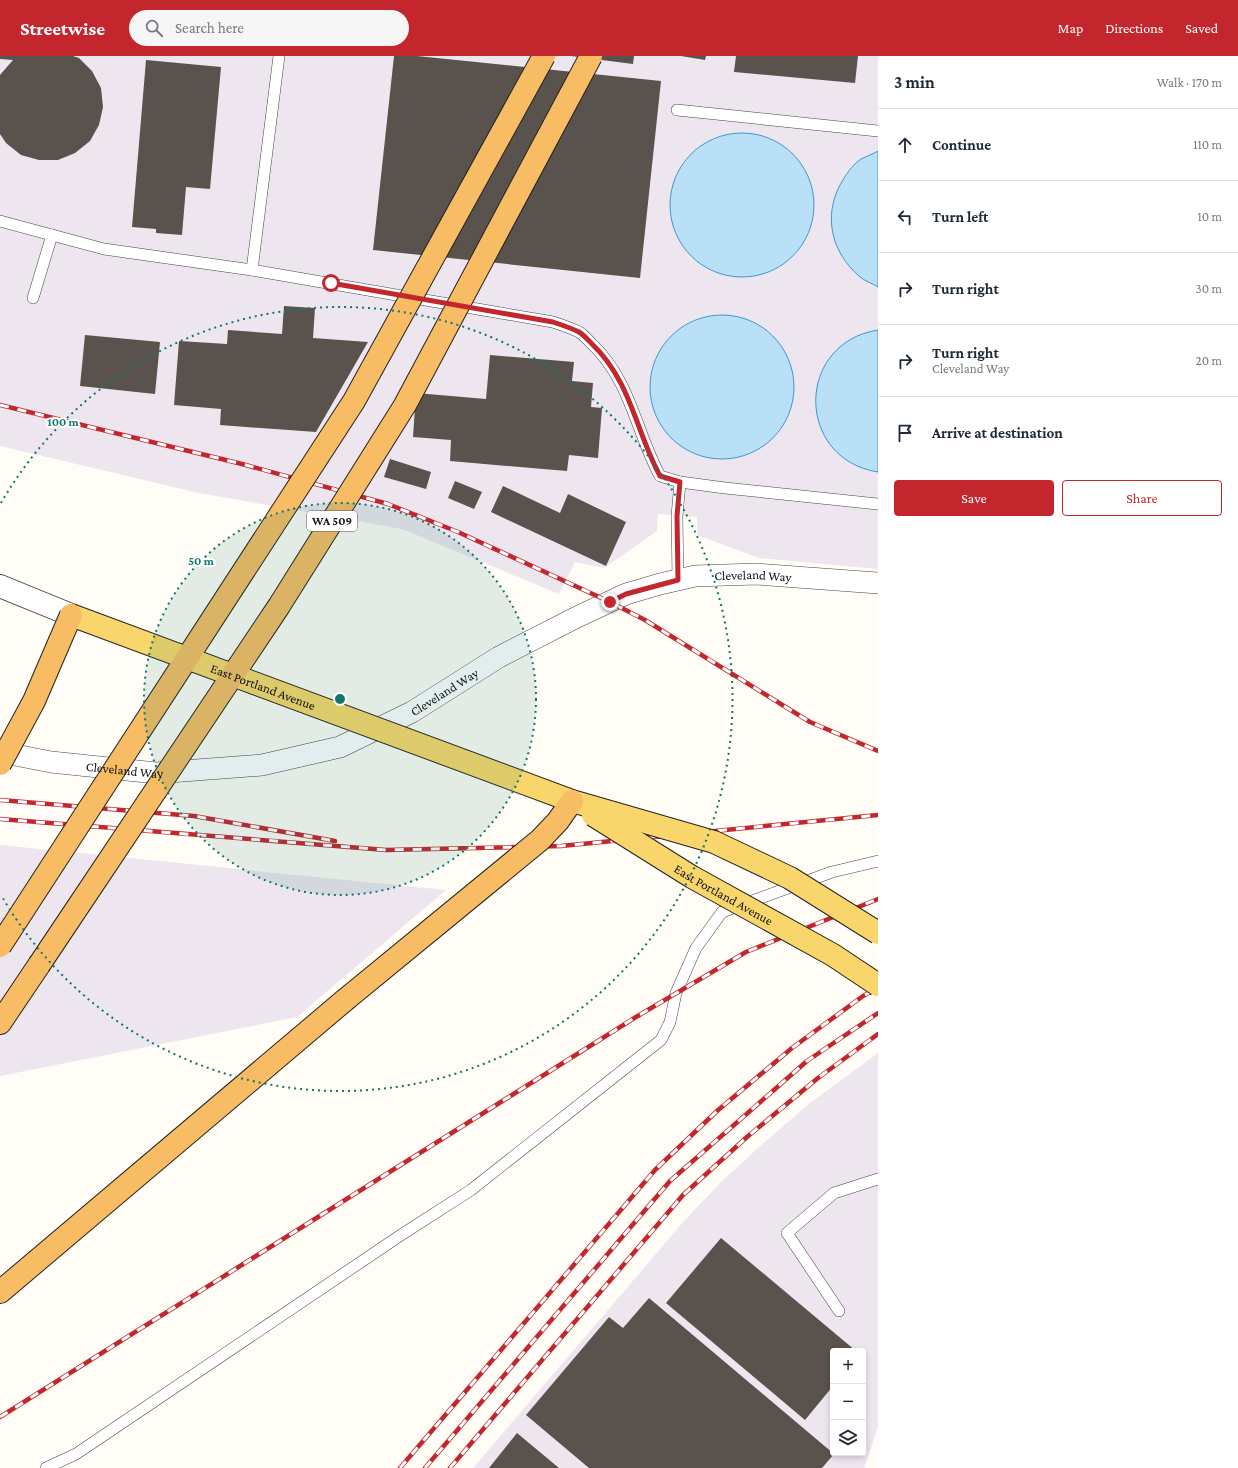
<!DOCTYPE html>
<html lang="en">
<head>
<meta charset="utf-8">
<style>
	body { margin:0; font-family:"Crimson Pro",serif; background:#f6f6f7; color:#1f2937 }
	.controls { position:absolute; right:12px; bottom:12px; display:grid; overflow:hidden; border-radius:4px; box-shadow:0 2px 6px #0003 }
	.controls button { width:36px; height:36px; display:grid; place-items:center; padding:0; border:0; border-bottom:1px solid #e0e1e3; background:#fff; color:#1f2937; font:20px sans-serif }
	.stop { position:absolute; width:12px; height:12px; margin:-9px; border:3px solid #c4262e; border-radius:50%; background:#fff }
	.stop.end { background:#c4262e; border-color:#fff; box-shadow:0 1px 4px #0008 }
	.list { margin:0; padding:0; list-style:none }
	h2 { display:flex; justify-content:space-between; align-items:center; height:52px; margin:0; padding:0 16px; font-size:17px }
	h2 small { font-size:13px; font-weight:400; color:#747a83 }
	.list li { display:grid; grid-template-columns:26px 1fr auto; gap:12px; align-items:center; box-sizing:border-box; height:72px; padding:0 16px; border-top:1px solid #e0e1e3 }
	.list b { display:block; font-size:15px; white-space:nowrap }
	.list p { margin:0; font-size:13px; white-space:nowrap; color:#747a83 }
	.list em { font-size:13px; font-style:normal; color:#747a83 }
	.actions { display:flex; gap:8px; padding:12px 16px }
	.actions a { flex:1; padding:9px 0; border:1px solid #c4262e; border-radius:4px; text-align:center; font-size:14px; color:#c4262e }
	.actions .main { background:#c4262e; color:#fff }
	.icon { flex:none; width:22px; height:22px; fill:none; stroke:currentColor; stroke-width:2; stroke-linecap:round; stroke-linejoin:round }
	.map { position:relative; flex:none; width:878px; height:1412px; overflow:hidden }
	header { display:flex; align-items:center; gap:24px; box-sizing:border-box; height:56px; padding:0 20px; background:#c4262e; color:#fff }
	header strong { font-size:19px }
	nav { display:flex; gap:22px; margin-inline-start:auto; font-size:14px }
	.search { width:280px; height:36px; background:#f6f6f7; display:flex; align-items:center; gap:10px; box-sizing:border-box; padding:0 14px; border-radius:22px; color:#747a83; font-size:15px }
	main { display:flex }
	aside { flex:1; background:#fff }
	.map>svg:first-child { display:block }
	.industrial { fill:#eee6ef; fill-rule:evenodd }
	.water { fill:#b9e0f7; stroke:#3f96cf }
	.building { fill:#5a524d }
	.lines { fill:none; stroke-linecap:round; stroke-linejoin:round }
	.service-casing { stroke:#444; stroke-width:12 }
	.minor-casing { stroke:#444; stroke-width:22 }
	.tertiary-casing { stroke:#444; stroke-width:24 }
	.trunk-casing { stroke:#222; stroke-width:24 }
	.service { stroke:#fff; stroke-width:11 }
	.minor { stroke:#fff; stroke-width:21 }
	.tertiary { stroke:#fff; stroke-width:22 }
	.trunk { stroke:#f7bc64; stroke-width:22 }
	.rail-casing { stroke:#c4262e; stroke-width:4.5 }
	.rail { stroke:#fff; stroke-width:3; stroke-dasharray:9; stroke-linecap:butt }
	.primary-bridge-casing { stroke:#222; stroke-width:24; stroke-linecap:butt }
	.trunk-bridge-casing { stroke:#222; stroke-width:24; stroke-linecap:butt }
	.primary-bridge { stroke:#f9d66b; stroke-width:22 }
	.trunk-bridge { stroke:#f7bc64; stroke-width:22 }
	.route { stroke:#c4262e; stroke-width:5 }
	.ring { fill:none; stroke:#0f766e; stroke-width:2; stroke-dasharray:2 4 }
	.labels { text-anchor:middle; stroke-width:4; stroke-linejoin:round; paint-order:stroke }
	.shield { fill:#fff; stroke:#585858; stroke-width:1 }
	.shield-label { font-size:12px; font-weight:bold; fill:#111 }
	.street-label { font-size:13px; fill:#111; stroke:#fff }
	.centre { fill:#0f766e; stroke:#fff; stroke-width:2 }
	.ring-label { font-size:12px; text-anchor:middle; font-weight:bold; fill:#0f766e; stroke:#fff; stroke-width:4; stroke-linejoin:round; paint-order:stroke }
</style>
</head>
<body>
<header>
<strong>Streetwise</strong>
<div class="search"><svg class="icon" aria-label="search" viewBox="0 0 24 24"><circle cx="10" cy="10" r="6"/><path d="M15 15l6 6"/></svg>Search here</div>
<nav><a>Map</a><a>Directions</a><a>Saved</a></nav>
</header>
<main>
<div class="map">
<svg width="878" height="1412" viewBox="0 0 878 1412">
	<rect width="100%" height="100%" fill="#fffdf5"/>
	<g class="industrial">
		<polygon points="0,0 878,0 878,513 759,502 697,479 697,461 658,458 657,475 604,512 575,506 559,538 402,473 199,437 0,390"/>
		<polygon points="0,789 446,834 297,961 0,1020"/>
		<path d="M878,997V1371L864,1412H473L684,1165L724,1123L767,1084L810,1047ZM833,1295H863V1397H833Z"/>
	</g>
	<g class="water">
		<circle cx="742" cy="149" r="72"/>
		<path d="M878,95V231C872,227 864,225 859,220C832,197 823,161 840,129C845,120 852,109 861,103C867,100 873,98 878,95Z"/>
		<circle cx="722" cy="331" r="72"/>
		<path d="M878,274V416C795,403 795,287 878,274Z"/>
	</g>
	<g class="building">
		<polygon points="0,0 73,0 79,2 92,15 101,32 103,51 99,69 90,85 75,97 58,104 39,104 21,99 6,87 0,78 0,19 13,4 0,3"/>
		<polygon points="394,0 417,0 661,25 640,222 373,194"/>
		<polygon points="571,0 634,0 633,8"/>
		<polygon points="681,0 706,0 705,4"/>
		<polygon points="736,0 858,0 855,27 734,16"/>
		<polygon points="146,4 221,11 210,133 186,131 182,179 156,177 156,173 132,171"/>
		<polygon points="284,250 315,252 313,282 368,286 316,376 220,369 221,353 174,349 179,285 227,288 228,274 282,278"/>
		<polygon points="85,279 160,286 155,338 80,330"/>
		<polygon points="490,299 574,306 572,325 593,327 591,351 602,352 598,402 569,399 567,415 450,405 451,384 413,381 416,337 486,343"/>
		<polygon points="390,403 431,416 426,433 384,421"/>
		<polygon points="455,425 482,436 474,453 448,442"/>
		<polygon points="503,430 560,457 568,438 626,466 606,510 491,456"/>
		<polygon points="721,1182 856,1295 833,1295 833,1330 805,1364 666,1247"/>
		<polygon points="649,1242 834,1398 822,1412 589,1412 526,1359 609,1261 623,1272"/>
		<polygon points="517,1377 559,1412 489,1412"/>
	</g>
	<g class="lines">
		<defs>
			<g id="service">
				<polyline points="677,54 878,75"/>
				<path d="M0,165L104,193L252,214L553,266C562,269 571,272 579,276C584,279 588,284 592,288C631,325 636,376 660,420L680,426L725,432L878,448"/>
				<polyline points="252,214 279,0"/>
				<polyline points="33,242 52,179"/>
				<polyline points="678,523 677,460 680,426"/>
				<polyline points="839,1255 787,1177 834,1137 878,1123"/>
				<polyline points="46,1412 76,1398 401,1179 471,1134 661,984 670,966 676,937 696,892 722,856 832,816 878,805"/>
			</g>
			<g id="minor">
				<path id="s1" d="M0,696L51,706L156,717L262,709L340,691L412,656L499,601L575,562L626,538L660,528L695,520L756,518L878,527"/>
			</g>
			<polyline id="tertiary" points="0,530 71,559"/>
			<g id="trunk">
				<polyline points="0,967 39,909"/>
				<polyline points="0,1236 345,944"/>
			</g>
		</defs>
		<use href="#service" class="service-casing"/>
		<use href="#minor" class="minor-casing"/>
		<use href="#tertiary" class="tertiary-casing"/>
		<use href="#trunk" class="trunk-casing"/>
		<use href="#service" class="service"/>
		<use href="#minor" class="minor"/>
		<use href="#tertiary" class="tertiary"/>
		<use href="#trunk" class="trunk"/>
		<defs>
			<g id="rail">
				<polyline points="0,349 242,408 388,448 458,476 610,546 645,564 810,666 878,695"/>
				<polyline points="0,744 194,760 335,785"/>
				<polyline points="0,763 386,794 561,790 878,759"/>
				<polyline points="0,1361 636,961 746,896 878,843"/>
				<polyline points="400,1412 655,1114 717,1055 792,992 863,940 878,932"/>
				<polyline points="425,1412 670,1125 807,1005 878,957"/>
				<polyline points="450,1412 683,1139 747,1081 818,1022 878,978"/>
			</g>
		</defs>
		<use href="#rail" class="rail-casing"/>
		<use href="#rail" class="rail"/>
		<defs>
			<g id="primary-bridge">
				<path id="s2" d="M71,559L572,745L714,786L790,822L878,877"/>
				<path id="s3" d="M593,759L692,821L833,899L878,929"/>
			</g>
			<g id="trunk-bridge">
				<polyline points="0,708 34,645 71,559"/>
				<polyline points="0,890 354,345 544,0"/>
				<polyline points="39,909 279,550 405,349 591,0"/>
				<polyline points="345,944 540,784 558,765 572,745"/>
			</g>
		</defs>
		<use href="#primary-bridge" class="primary-bridge-casing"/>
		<use href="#trunk-bridge" class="trunk-bridge-casing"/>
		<use href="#primary-bridge" class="primary-bridge"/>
		<use href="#trunk-bridge" class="trunk-bridge"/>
	</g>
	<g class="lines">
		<path class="route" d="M331,227L553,266C562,269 571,272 579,276C584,279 588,284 592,288C631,325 636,376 660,420L680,426L677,460L678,524L626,538L610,546"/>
	</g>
	<circle cx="340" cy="643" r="196" fill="#0f766e" fill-opacity=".12"/>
	<g class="ring">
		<circle cx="340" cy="643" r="196"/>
		<path d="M1 447A392 392 0 1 1 1 839"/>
	</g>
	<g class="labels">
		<rect class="shield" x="307" y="455" width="50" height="20" rx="3"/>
		<g class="shield-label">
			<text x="332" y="469">WA 509</text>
		</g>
		<g class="street-label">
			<text dy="5" stroke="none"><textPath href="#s1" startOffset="798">Cleveland Way</textPath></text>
			<text dy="5" stroke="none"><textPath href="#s2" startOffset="205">East Portland Avenue</textPath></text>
			<text dy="5" stroke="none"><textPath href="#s1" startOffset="462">Cleveland Way</textPath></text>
			<text dy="5" stroke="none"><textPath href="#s1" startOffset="126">Cleveland Way</textPath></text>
			<text dy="5" stroke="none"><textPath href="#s3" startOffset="153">East Portland Avenue</textPath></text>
		</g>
	</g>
	<circle cx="340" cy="643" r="6" class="centre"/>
	<g class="ring-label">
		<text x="63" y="370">100 m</text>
		<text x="201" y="509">50 m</text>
	</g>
</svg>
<div class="controls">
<button>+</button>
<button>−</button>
<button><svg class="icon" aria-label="layers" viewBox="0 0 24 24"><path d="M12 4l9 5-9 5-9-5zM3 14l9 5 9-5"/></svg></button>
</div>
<div class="stop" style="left:331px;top:227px"></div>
<div class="stop end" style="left:610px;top:546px"></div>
</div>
<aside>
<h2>3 min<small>Walk · 170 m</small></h2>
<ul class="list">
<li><svg class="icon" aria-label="ahead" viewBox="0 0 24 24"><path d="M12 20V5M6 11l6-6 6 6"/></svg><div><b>Continue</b></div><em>110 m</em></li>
<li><svg class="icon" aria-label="left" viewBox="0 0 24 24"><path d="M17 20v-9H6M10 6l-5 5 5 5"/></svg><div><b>Turn left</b></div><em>10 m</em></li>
<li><svg class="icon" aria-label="right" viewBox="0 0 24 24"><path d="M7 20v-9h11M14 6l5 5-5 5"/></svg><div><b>Turn right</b></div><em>30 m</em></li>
<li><svg class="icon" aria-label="right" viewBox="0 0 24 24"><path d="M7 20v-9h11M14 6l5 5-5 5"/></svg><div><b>Turn right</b><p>Cleveland Way</p></div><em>20 m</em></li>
<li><svg class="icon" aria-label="arrive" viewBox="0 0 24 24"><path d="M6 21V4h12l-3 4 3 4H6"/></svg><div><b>Arrive at destination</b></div></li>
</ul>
<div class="actions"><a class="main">Save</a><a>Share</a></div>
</aside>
</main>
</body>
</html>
